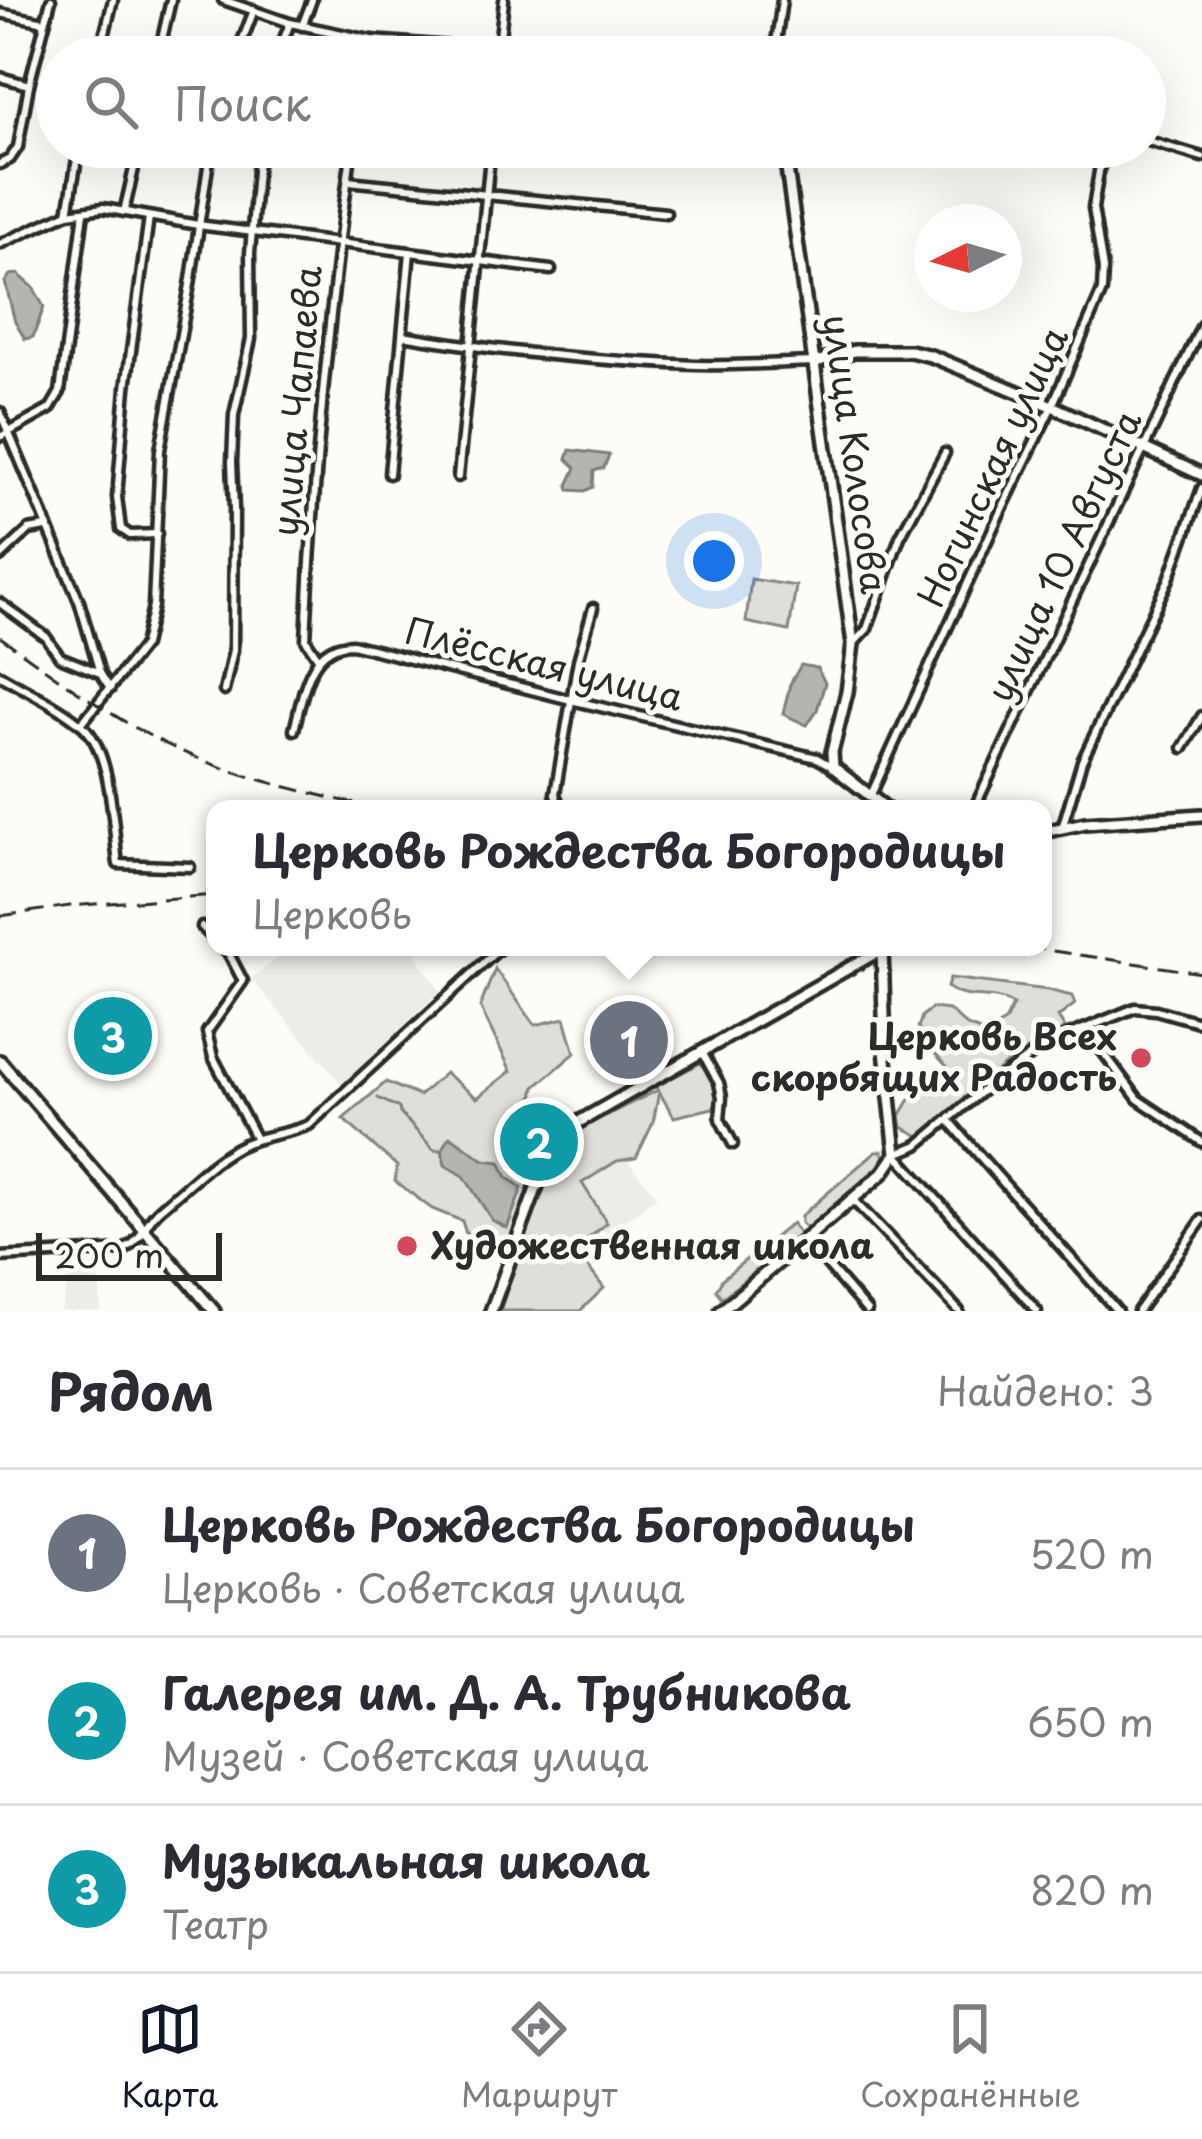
<!DOCTYPE html>
<html lang="ru">
<head>
<meta charset="utf-8">
<style>
	body { margin:0; font-family:"Playpen Sans",sans-serif; background:#f2f2f3; color:#2b2b33 }
	.compass { position:absolute; left:914px; top:204px; width:108px; height:108px; border-radius:50%; background:#fff; box-shadow:0 12px 48px #0002; rotate:265deg }
	.scale { position:absolute; left:36px; bottom:30px; width:186px; box-sizing:border-box; padding-left:12px; border:6px solid #2b2b2b; border-top:0; font-size:33px; line-height:42px; white-space:nowrap; color:#2b2b2b; -webkit-text-stroke:9px #fdfcf7; paint-order:stroke }
	.you { position:absolute; left:714px; top:561px; width:42px; height:42px; margin:-30px; border:9px solid #fff; border-radius:50%; background:#1a73e8; box-shadow:0 0 0 18px #1a73e833 }
	.badge { display:grid; place-items:center; width:78px; height:78px; border-radius:50%; background:#111827; color:#fff; font-size:39px; font-weight:700 }
	.pin { position:absolute; translate:-50% -50%; border:6px solid #fff; box-shadow:0 3px 12px #0006 }
	.popup { position:absolute; left:206px; top:800px; width:846px; height:156px; box-sizing:border-box; display:grid; place-content:center; border-radius:24px; background:#fff; filter:drop-shadow(0 3px 9px #0005); font-size:39px; white-space:nowrap; color:#7c7c81 }
	.popup b { font-size:45px; color:#2b2b33 }
	.popup::after { content:''; position:absolute; left:50%; top:100%; margin-left:-24px; border:24px solid transparent; border-top-color:#fff }
	.list { margin:0; padding:0; list-style:none }
	h2 { display:flex; justify-content:space-between; align-items:center; height:156px; margin:0; padding:0 48px; font-size:51px }
	h2 small { font-size:39px; font-weight:400; color:#7c7c81 }
	.list li { display:grid; grid-template-columns:78px 1fr auto; gap:36px; align-items:center; box-sizing:border-box; height:168px; padding:0 48px; border-top:3px solid #e1e1e2 }
	.list b { display:block; font-size:45px; white-space:nowrap }
	.list p { margin:0; font-size:39px; white-space:nowrap; color:#7c7c81 }
	.list em { font-size:39px; font-style:normal; color:#7c7c81 }
	.icon { flex:none; width:66px; height:66px; fill:none; stroke:currentColor; stroke-width:2; stroke-linecap:round; stroke-linejoin:round }
	.map { position:relative; flex:none; width:1202px; height:1311px; overflow:hidden }
	.search { position:absolute; background:#fff; box-shadow:0 12px 48px #0002; left:36px; right:36px; top:36px; height:132px; display:flex; align-items:center; gap:30px; box-sizing:border-box; padding:0 42px; border-radius:66px; color:#7c7c81; font-size:45px }
	.sheet { height:660px; background:#fff }
	nav { display:flex; justify-content:space-around; align-items:center; box-sizing:border-box; height:168px; border-top:3px solid #e1e1e2; background:#fff; font-size:33px; color:#7c7c81 }
	nav a { display:grid; justify-items:center; gap:6px }
	nav .on { color:#111827 }
	.map>svg:first-child { display:block }
	.built { fill:#edece8 }
	.green { fill:#dfdeda; stroke:#858482; stroke-width:3 }
	.water { fill:#b5b4b1; stroke:#7e7d7b; stroke-width:3 }
	.lines { fill:none; stroke-linecap:round; stroke-linejoin:round }
	.stream { stroke:#7e7d7b; stroke-width:3 }
	.minor-casing { stroke:#2b2b2b; stroke-width:15 }
	.major-casing { stroke:#2b2b2b; stroke-width:18 }
	.minor { stroke:#fdfcf7; stroke-width:6 }
	.major { stroke:#fdfcf7; stroke-width:9 }
	.rail { stroke:#2b2b2b; stroke-width:3; stroke-dasharray:18 9; stroke-linecap:butt }
	.poi-dot { fill:#d1495b; stroke:#fdfcf7; stroke-width:4.5 }
	.labels { text-anchor:middle; stroke-width:10; stroke-linejoin:round; paint-order:stroke }
	.street-label { font-size:36px; fill:#2b2b2b; stroke:#fdfcf7 }
	.poi-label { font-size:36px; font-weight:bold; fill:#2b2b2b; stroke:#fdfcf7; text-anchor:end }
</style>
</head>
<body>
<div class="map">
<svg width="1202" height="1311" viewBox="0 0 1202 1311">
	<rect width="100%" height="100%" fill="#fdfcf7"/>
	<filter id="ink" filterUnits="userSpaceOnUse"><feTurbulence type="fractalNoise" baseFrequency=".00833" numOctaves="2"/><feDisplacementMap in="SourceGraphic" scale="24" xChannelSelector="R" yChannelSelector="G"/><feConvolveMatrix kernelMatrix="1 2 1 2 8 2 1 2 1" color-interpolation-filters="sRGB"/></filter>
	<g filter="url(#ink)">
		<g class="built">
			<polygon points="292,947 410,947 440,991 342,1084 251,979"/>
			<polygon points="619,1151 657,1196 607,1236 573,1197 580,1184"/>
			<polygon points="99,1272 101,1311 61,1311 69,1278"/>
		</g>
		<g class="green">
			<polygon points="751,579 796,586 789,631 746,622"/>
			<polygon points="495,969 535,1025 565,1018 575,1053 535,1087 529,1118 516,1148 536,1165 507,1249 466,1234 462,1221 432,1209 395,1181 397,1166 343,1119 386,1082 419,1096 445,1073 477,1098 511,1071 480,1007"/>
			<path d="M950,978L1048,990L1072,996L1075,1004L1058,1017L1065,1028L1007,1063L920,1136L902,1127L900,1116L910,1099L954,1074L930,1048L918,1028L922,1016L932,1008L949,1010L967,1026L985,1033L1005,1022L1013,1005C994,991 966,1003 947,987Z"/>
			<polygon points="704,1061 719,1094 713,1108 674,1117 659,1092 653,1123 636,1158 617,1161 582,1183 607,1223 575,1250 604,1288 580,1311 500,1311 547,1171 581,1128 658,1090 657,1086"/>
			<polygon points="876,1151 883,1151 884,1162 807,1229 801,1223 801,1216"/>
			<polygon points="792,1223 800,1236 722,1298 716,1290 722,1279"/>
		</g>
		<g class="water">
			<polygon points="18,274 33,287 44,307 33,337 25,339 15,322 5,282 10,275"/>
			<polygon points="570,450 609,455 604,468 594,471 593,487 585,491 569,490 568,485 576,468 567,459"/>
			<polygon points="801,665 817,668 825,683 817,710 807,725 783,714 790,684"/>
			<polygon points="450,1136 484,1160 500,1162 507,1177 522,1188 507,1228 492,1220 464,1176 445,1165 442,1150"/>
		</g>
		<g class="lines">
			<polyline class="stream" points="378,1098 399,1108 400,1113 434,1150 442,1150"/>
			<defs>
				<g id="minor">
					<polyline points="223,0 290,23 371,40 598,57"/>
					<polyline points="0,13 45,22"/>
					<polyline points="302,26 312,0"/>
					<polyline points="99,57 113,0"/>
					<polyline points="158,57 171,0"/>
					<polyline points="236,57 254,10"/>
					<polyline points="277,57 290,23"/>
					<polyline points="367,57 371,40"/>
					<polyline points="498,57 504,0"/>
					<polyline points="774,57 782,0"/>
					<polyline points="0,77 29,85"/>
					<polyline points="1145,140 1202,157"/>
					<polyline points="0,164 10,159 18,147 29,85 51,0"/>
					<polyline points="348,181 666,213"/>
					<polyline points="124,212 139,147"/>
					<polyline points="68,213 79,147"/>
					<polyline points="149,217 126,388 117,497 121,529 130,535 157,534"/>
					<polyline points="0,244 68,213 103,208 198,225 551,270"/>
					<path d="M403,335C499,352 598,361 696,365C736,366 776,363 816,362"/>
					<polyline points="0,412 79,601 100,673 110,689"/>
					<polyline points="0,437 50,409 60,392 84,212"/>
					<polyline points="389,474 410,252"/>
					<polyline points="458,477 491,147"/>
					<polyline points="0,557 29,530 46,527"/>
					<polyline points="0,603 46,637 60,657 100,673"/>
					<polyline points="853,644 867,629 900,537 945,453"/>
					<path d="M318,658L306,640C313,475 329,310 352,147"/>
					<path d="M0,675C27,691 60,706 83,726C112,752 113,827 118,864L190,867"/>
					<polyline points="224,691 233,650 234,509 232,462 234,415 251,339 250,253 259,147"/>
					<polyline points="81,724 144,645 153,606 160,450 191,279 211,147"/>
					<path d="M294,730C303,696 308,644 352,644L571,700L817,758L831,766"/>
					<polyline points="1183,748 1202,716"/>
					<polyline points="870,797 999,515 1052,406 1102,291 1103,269 1093,208 1103,147"/>
					<polyline points="561,809 555,794 578,660 593,608"/>
					<polyline points="974,809 1202,325"/>
					<polyline points="1062,828 1082,761 1169,579 1202,488"/>
					<polyline points="202,927 215,940"/>
					<polyline points="222,947 229,954 243,981 207,1032 213,1057 256,1139"/>
					<polyline points="1081,1030 1103,1052 1138,1099 1202,1142"/>
					<polyline points="702,1052 719,1083 722,1097 720,1119 733,1144"/>
					<path d="M949,1120C1003,1185 1062,1246 1117,1311"/>
					<polyline points="852,1199 959,1311"/>
					<polyline points="804,1238 867,1311"/>
					<path d="M0,1257L124,1250C145,1238 144,1222 161,1208C184,1189 209,1163 236,1148C259,1135 285,1135 309,1125L501,947"/>
					<polyline points="1037,1311 896,1154 918,1145 981,1092 1047,1044 1135,1008 1156,1010 1202,1023"/>
					<polyline points="1138,1311 1202,1220"/>
				</g>
				<g id="major">
					<polyline points="784,147 853,644 847,692 832,752 833,767 887,809"/>
					<polyline points="816,362 854,351 910,351 931,356 1052,406 1202,475"/>
					<polyline points="1043,832 1085,823 1202,815"/>
					<polyline points="0,1061 214,1311"/>
					<polyline points="491,1311 547,1159 570,1127 882,949"/>
					<polyline points="721,1311 883,1173 896,1154 885,1050 882,947"/>
				</g>
			</defs>
			<use href="#minor" class="minor-casing"/>
			<use href="#major" class="major-casing"/>
			<use href="#minor" class="minor"/>
			<use href="#major" class="major"/>
			<g class="rail">
				<path d="M0,637C56,676 111,718 172,747C237,778 308,792 377,809"/>
				<polyline points="0,916 70,906 215,895"/>
				<polyline points="1026,947 1202,973"/>
			</g>
		</g>
	</g>
	<g class="poi-dot">
		<circle cx="1141" cy="1058" r="12"/>
		<circle cx="407" cy="1246" r="12"/>
	</g>
	<g class="labels">
		<g class="street-label">
			<text transform="translate(297 401) rotate(-85)" y="13">улица Чапаева</text>
			<text transform="translate(855 454) rotate(82)" y="13">улица Колосова</text>
			<text transform="translate(993 467) rotate(-65)" y="13">Ногинская улица</text>
			<text transform="translate(1064 556) rotate(-65)" y="13">улица 10 Августа</text>
			<text transform="translate(544 664) rotate(14)" y="13">Плёсская улица</text>
		</g>
		<g class="poi-label">
			<text x="1117" y="1050">Церковь Всех<tspan x="1117" dy="41">скорбящих Радость</tspan></text>
			<text x="431" y="1259" text-anchor="start">Художественная школа</text>
		</g>
	</g>
</svg>
<svg class="compass" viewBox="-18 -18 36 36"><path d="M0-13l5 13h-10z" fill="#e53935"/><path d="M0 13l5-13h-10z" fill="#7c7c81"/></svg>
<div class="scale">200 m</div>
<div class="you"></div>
<div class="pin badge" style="left:629px;top:1040px;background:#6b7280">1</div>
<div class="popup"><b>Церковь Рождества Богородицы</b>Церковь</div>
<div class="pin badge" style="left:539px;top:1142px;background:#0f9aa8">2</div>
<div class="pin badge" style="left:113px;top:1036px;background:#0f9aa8">3</div>
<div class="search"><svg class="icon" aria-label="search" viewBox="0 0 24 24"><circle cx="10" cy="10" r="6"/><path d="M15 15l6 6"/></svg>Поиск</div>
</div>
<section class="sheet">
<h2>Рядом<small>Найдено: 3</small></h2>
<ul class="list">
<li><span class="badge" style="background:#6b7280">1</span><div><b>Церковь Рождества Богородицы</b><p>Церковь · Советская улица</p></div><em>520 m</em></li>
<li><span class="badge" style="background:#0f9aa8">2</span><div><b>Галерея им. Д. А. Трубникова</b><p>Музей · Советская улица</p></div><em>650 m</em></li>
<li><span class="badge" style="background:#0f9aa8">3</span><div><b>Музыкальная школа</b><p>Театр</p></div><em>820 m</em></li>
</ul>
</section>
<nav>
<a class="on"><svg class="icon" aria-label="map" viewBox="0 0 24 24"><path d="M3 6l6-2 6 2 6-2v14l-6 2-6-2-6 2zM9 4v14M15 6v14"/></svg>Карта</a>
<a><svg class="icon" aria-label="directions" viewBox="0 0 24 24"><path d="M12 3l9 9-9 9-9-9zM9 14v-3h6M13 9l2 2-2 2"/></svg>Маршрут</a>
<a><svg class="icon" aria-label="saved" viewBox="0 0 24 24"><path d="M7 4h10v16l-5-4-5 4z"/></svg>Сохранённые</a>
</nav>
</body>
</html>
